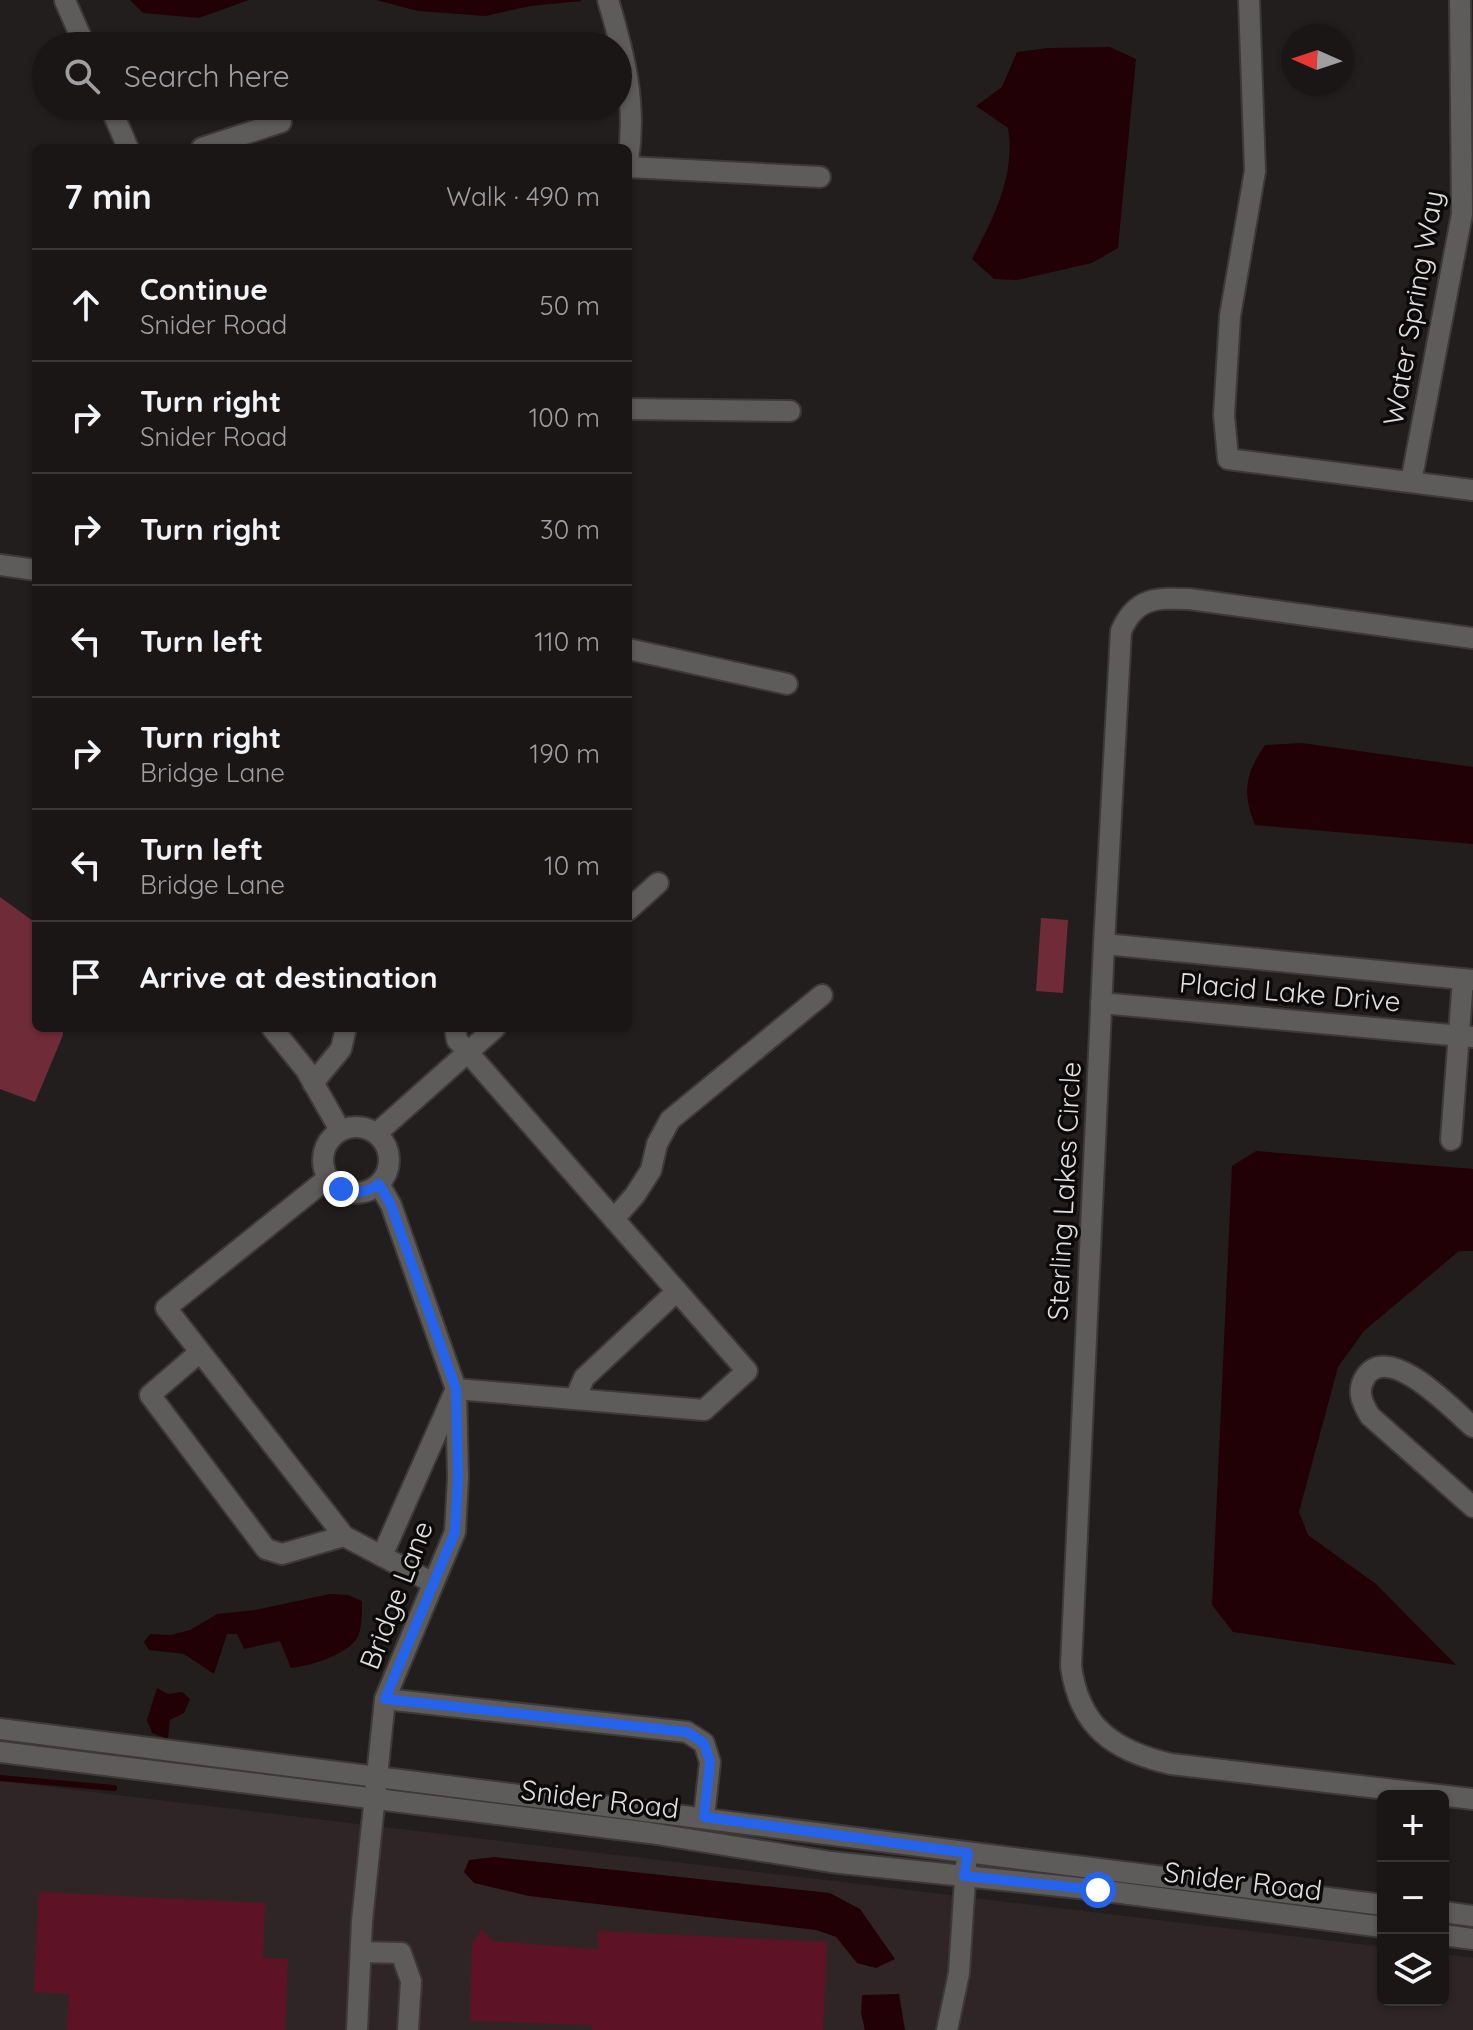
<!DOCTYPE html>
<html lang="en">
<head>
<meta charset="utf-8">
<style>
	body { margin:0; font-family:Quicksand,sans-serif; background:#231f1f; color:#f1f3f6 }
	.controls { position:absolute; right:24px; bottom:24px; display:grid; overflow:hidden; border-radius:12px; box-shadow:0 2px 6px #0004 }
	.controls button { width:72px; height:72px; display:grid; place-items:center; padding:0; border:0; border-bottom:2px solid #383535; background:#1a1616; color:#f1f3f6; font:40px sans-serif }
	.compass { position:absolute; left:1281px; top:24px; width:72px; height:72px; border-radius:50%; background:#1a1616; box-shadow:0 2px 6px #0004; rotate:273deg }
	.stop { position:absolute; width:24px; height:24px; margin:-18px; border:6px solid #2563eb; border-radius:50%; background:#fff }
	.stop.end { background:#2563eb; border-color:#fff; box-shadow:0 2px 8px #0008 }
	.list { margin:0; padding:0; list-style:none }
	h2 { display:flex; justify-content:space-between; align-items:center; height:104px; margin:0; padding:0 32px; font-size:34px }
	h2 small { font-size:26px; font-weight:400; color:#9f9fa1 }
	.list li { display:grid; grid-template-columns:52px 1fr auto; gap:24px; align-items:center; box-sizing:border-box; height:112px; padding:0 32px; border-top:2px solid #383535 }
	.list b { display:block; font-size:30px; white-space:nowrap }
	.list p { margin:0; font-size:26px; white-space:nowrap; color:#9f9fa1 }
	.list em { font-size:26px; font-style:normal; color:#9f9fa1 }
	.icon { flex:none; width:44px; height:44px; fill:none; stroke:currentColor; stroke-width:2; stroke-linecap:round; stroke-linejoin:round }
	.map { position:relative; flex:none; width:1473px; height:2030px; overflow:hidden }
	.search { position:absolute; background:#1a1616; box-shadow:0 2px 6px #0004; left:32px; top:32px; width:600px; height:88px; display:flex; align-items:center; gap:20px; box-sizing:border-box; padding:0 28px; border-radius:44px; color:#9f9fa1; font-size:30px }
	.panel { position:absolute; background:#1a1616; box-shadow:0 2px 6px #0004; left:32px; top:144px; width:600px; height:888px; border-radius:12px }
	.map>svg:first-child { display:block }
	.built { fill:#302526 }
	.green { fill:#6f2c38 }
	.water { fill:#210006 }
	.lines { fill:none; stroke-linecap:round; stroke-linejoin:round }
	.stream { stroke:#210006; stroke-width:6 }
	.building { fill:#5e1225 }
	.minor-casing { stroke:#3e3939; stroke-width:24 }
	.minor { stroke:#5e5b5b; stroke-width:20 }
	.route { stroke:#2563eb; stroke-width:10 }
	.labels { text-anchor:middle; stroke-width:7; stroke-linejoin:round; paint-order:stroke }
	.street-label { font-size:28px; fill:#e2dfdf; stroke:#0b0909 }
</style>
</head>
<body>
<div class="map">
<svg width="1473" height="2030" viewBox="0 0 1473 2030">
	<rect width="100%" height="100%" fill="#231e1e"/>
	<polygon class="built" points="0,1781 1383,1947 1383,2000 1443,2000 1443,1954 1473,1958 1473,2030 0,2030"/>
	<g class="green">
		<polygon points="0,897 33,921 36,928 36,1028 63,1028 63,1035 35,1102 0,1089"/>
		<polygon points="1041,918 1068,920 1063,993 1036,991"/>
	</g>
	<g class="water">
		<polygon points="130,0 249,0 199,18 143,13"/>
		<polygon points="376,0 580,0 582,1 530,6 486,16 418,11"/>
		<path d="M1110,47L1136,59L1118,248L1092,263L1017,280L994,279L972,259C993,219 1016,175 1008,128L976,106L1002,87L1017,52L1048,48Z"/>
		<path d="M1302,743L1473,767V844L1255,825C1242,793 1245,774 1265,745Z"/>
		<polygon points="1256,1151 1473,1169 1473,1251 1459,1251 1364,1331 1338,1367 1299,1512 1308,1535 1376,1584 1456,1665 1233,1632 1212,1605 1232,1166"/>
		<path d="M330,1594L348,1595L362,1601C362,1612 362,1624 359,1634C352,1654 310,1666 291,1668L280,1641L244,1649L237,1634H227L214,1674L184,1654L149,1650L144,1642L150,1634L171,1635L190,1630L217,1614L255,1610Z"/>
		<polygon points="157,1688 168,1694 182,1692 190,1699 184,1713 170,1720 168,1739 152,1733 147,1720"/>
		<polygon points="494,1857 830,1893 860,1909 895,1959 876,1968 857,1963 836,1937 816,1930 529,1896 474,1883 464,1872 469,1860"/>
		<polygon points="899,1994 905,2030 865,2030 861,2013 862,1995"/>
	</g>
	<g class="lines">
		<polyline class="stream" points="0,1778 114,1788"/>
	</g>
	<g class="building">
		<polygon points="39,1892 265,1903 263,1958 288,1959 285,2030 67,2030 69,1994 34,1992"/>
		<polygon points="482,1929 493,1941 598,1949 598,1931 827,1942 823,2030 592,2030 592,2025 470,2021 472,1944"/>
	</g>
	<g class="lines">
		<defs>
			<g id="minor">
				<path d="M608,0C624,53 637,105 628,160"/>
				<polyline points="1249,0 1255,171 1230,316 1224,415 1228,459 1473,490"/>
				<polyline points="65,1 85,46"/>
				<polyline points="110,106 128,148"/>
				<polyline points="202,148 281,122"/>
				<polyline points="628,167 820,177"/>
				<polyline points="628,409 790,411"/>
				<polyline points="1411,482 1462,214 1460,0"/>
				<polyline points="0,565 36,570"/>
				<path d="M1473,638L1189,599C1156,598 1136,597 1121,631L1104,944L1071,1666C1079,1727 1114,1751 1171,1764L1473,1799"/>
				<polyline points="628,649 787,684"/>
				<polyline points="628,910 658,883"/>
				<polyline points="1104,944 1473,980"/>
				<polyline points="1101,1003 1473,1037"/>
				<polyline points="272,1028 306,1070 340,1130"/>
				<polyline points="313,1083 341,1049 346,1028"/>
				<circle cx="356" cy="1160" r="33"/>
				<polyline points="377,1133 495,1028"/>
				<polyline points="1451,1140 1463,979"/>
				<polyline points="328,1178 166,1308 344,1536 433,1583"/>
				<polyline points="614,1219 635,1195 651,1170 657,1144 670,1120 822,995"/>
				<polyline points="200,1352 150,1395 266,1549 282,1554 344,1536"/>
				<polyline points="575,1399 584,1378 677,1291"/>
				<path d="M1473,1427C1453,1410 1390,1342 1366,1376C1356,1390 1362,1403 1370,1416L1473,1507"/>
				<polyline points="382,1556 456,1389 704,1410 747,1371 457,1040 455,1028"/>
				<polyline points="385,1699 687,1732 704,1743 710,1762 704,1817"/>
				<polyline points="0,1729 1383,1905"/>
				<polyline points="0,1752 650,1833 831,1862 1098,1890 1383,1927"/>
				<polyline points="1443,1912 1473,1916"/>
				<polyline points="1443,1935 1473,1939"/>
				<polyline points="361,1952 401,1953 411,1981 408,2030"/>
				<polyline points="357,2030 362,1921 385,1699 455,1532 458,1478 456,1389 391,1205 379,1184"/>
				<polyline points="947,2030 959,1973 966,1865"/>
			</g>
		</defs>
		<use href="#minor" class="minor-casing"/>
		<use href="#minor" class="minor"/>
	</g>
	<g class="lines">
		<path class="route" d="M341,1189C356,1194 366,1193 379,1184L391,1205L456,1389L458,1478L455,1532L385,1699L687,1732L704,1743L710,1762L704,1817L968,1853L964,1876L1098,1890"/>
	</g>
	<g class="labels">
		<g class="street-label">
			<text transform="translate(1413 308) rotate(-80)" y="10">Water Spring Way</text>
			<text transform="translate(1290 992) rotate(5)" y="10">Placid Lake Drive</text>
			<text transform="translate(1064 1191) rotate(-87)" y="10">Sterling Lakes Circle</text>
			<text transform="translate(396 1595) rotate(-69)" y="10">Bridge Lane</text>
			<text transform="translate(600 1799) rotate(7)" y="10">Snider Road</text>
			<text transform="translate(1243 1881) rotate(7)" y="10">Snider Road</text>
		</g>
	</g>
</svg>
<div class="controls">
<button>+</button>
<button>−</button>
<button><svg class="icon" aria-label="layers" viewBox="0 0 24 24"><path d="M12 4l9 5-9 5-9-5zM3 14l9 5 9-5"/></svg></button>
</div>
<svg class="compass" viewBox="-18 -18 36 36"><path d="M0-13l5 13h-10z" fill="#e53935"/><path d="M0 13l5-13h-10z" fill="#9f9fa1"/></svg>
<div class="stop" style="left:1098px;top:1890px"></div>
<div class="stop end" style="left:341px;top:1189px"></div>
<div class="search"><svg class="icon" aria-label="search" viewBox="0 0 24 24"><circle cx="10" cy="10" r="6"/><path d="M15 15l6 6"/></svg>Search here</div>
<section class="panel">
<h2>7 min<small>Walk · 490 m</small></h2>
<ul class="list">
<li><svg class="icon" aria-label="ahead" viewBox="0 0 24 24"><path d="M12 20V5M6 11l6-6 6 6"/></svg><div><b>Continue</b><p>Snider Road</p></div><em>50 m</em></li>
<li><svg class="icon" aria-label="right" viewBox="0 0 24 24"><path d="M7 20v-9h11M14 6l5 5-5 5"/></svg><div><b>Turn right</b><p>Snider Road</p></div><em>100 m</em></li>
<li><svg class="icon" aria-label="right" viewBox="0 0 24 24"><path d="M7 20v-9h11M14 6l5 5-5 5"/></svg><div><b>Turn right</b></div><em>30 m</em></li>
<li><svg class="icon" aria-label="left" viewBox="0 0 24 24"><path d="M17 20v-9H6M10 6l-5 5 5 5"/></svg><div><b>Turn left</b></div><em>110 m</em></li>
<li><svg class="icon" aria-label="right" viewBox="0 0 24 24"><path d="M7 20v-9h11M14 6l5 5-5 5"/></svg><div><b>Turn right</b><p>Bridge Lane</p></div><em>190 m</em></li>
<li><svg class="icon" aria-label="left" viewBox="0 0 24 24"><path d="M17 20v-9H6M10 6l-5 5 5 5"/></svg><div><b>Turn left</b><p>Bridge Lane</p></div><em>10 m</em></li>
<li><svg class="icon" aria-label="arrive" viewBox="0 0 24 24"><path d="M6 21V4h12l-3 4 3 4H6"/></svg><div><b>Arrive at destination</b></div></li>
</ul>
</section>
</div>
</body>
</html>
